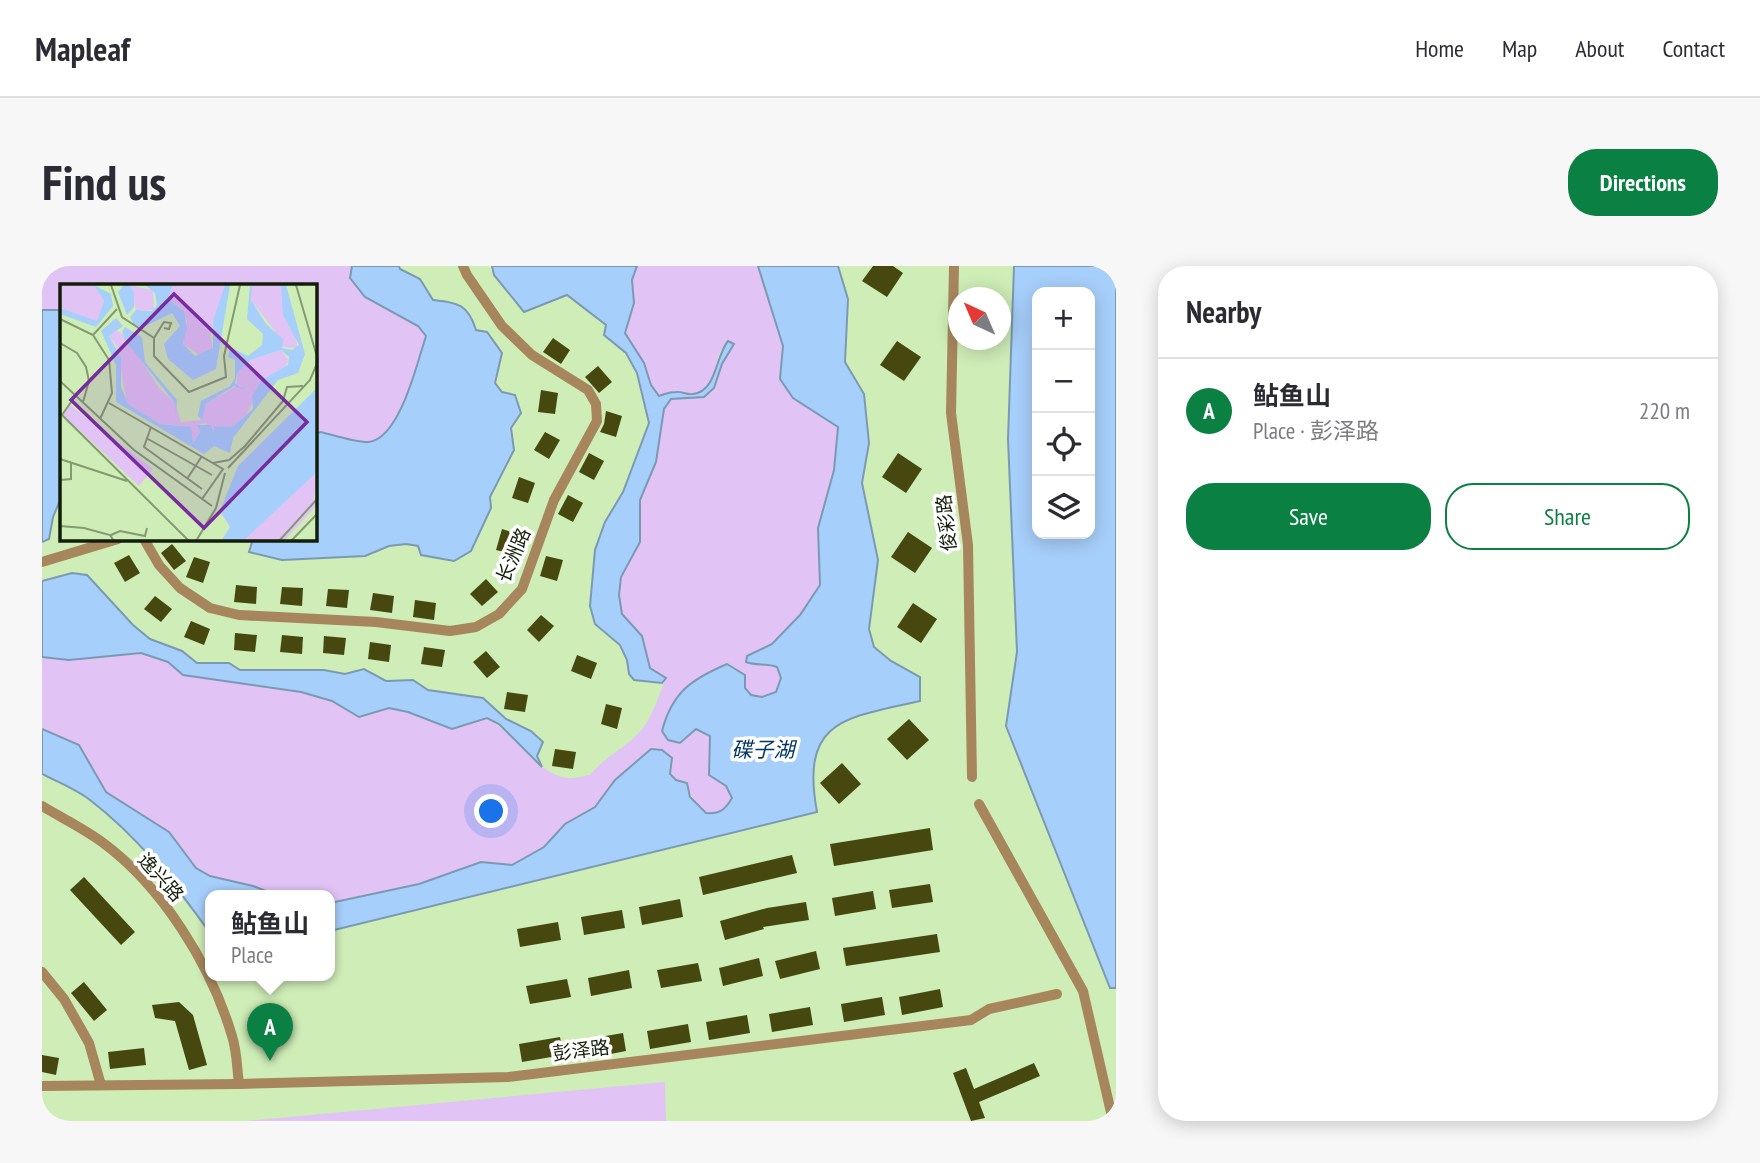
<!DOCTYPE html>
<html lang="en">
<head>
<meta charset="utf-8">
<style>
	body { margin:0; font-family:"PT Sans Narrow","Noto Sans SC",sans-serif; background:#f7f7f7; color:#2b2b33 }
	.controls { position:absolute; right:21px; top:21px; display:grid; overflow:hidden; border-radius:14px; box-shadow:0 4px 18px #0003 }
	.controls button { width:63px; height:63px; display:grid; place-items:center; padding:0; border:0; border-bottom:2px solid #e1e1e2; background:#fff; color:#2b2b33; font:35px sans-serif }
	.compass { position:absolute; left:906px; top:21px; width:63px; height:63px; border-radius:50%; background:#fff; box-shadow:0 4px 18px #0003; rotate:316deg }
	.you { position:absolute; left:450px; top:546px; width:24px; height:24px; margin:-18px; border:5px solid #fff; border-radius:50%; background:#1a73e8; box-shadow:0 0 0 10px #1a73e833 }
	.badge { display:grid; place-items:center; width:46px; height:46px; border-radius:50%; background:#0b8043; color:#fff; font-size:23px; font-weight:700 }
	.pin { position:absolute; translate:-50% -58px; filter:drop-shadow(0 2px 4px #0008) }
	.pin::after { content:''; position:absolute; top:37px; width:24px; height:21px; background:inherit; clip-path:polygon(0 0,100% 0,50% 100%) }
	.popup { position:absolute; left:163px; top:624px; width:130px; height:91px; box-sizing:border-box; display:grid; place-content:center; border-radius:14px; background:#fff; filter:drop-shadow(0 2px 5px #0005); font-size:23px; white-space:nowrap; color:#7c7c81 }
	.popup b { font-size:26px; color:#2b2b33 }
	.popup::after { content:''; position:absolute; left:50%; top:100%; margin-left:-14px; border:14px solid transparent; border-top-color:#fff }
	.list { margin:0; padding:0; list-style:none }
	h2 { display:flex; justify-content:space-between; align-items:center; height:91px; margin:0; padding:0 28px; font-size:30px }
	h2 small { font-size:23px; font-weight:400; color:#7c7c81 }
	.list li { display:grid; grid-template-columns:46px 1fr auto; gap:21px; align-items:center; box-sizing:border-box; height:105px; padding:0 28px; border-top:2px solid #e1e1e2 }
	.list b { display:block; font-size:26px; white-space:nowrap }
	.list p { margin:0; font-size:23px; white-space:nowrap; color:#7c7c81 }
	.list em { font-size:23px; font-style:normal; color:#7c7c81 }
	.actions { display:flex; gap:14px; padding:21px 28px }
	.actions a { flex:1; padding:16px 0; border:2px solid #0b8043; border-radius:28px; text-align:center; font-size:24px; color:#0b8043 }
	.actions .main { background:#0b8043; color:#fff }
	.icon { flex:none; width:38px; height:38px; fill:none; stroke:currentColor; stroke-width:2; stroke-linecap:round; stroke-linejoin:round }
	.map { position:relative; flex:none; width:1074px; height:855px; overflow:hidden; border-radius:28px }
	header { display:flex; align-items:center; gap:42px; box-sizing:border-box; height:98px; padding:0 35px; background:#fff; border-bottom:2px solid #e1e1e2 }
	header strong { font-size:33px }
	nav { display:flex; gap:38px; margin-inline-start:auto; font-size:24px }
	.intro { display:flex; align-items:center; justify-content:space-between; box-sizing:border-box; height:168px; padding:0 42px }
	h1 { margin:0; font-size:49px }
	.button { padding:18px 32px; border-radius:28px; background:#0b8043; color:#fff; font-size:24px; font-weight:700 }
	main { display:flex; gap:42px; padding:0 42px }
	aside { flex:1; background:#fff; border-radius:28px; box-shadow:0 4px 18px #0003 }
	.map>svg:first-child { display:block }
	.green { fill:#e1c4f5 }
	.water { fill:#a7cffb; stroke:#7b9ab2; stroke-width:2; fill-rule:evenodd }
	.building { fill:#464810 }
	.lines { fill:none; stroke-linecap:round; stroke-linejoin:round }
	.minor { stroke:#a7865d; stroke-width:10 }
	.labels { text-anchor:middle; stroke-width:7; stroke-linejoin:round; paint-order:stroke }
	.street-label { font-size:19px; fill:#131e09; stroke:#fff }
	.water-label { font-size:21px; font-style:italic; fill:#003666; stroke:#fff }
	.inset-road { fill:none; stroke:#849a71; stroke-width:2 }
	.view { fill:#772c9e; fill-opacity:0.15; stroke:#772c9e; stroke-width:3.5 }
	.inset-edge { fill:none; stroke:#131e09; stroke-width:3.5 }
</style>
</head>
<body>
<header>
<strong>Mapleaf</strong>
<nav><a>Home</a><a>Map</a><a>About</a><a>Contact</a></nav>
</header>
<div class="intro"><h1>Find us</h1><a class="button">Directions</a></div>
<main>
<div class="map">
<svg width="1074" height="855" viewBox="0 0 1074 855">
	<rect width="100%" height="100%" fill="#cfedb7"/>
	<g class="green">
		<path d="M0,0H310L309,12L323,31L376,60L384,70C375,97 359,172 327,176C316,177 291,169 279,166L273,168V19H19V44L0,43Z"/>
		<path d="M595,0H716L741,80L738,113L751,133L796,160L792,204L776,262L778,319L758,349L730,378L705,390V397C715,400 724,398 735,401L739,412L734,426L720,431L709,429L703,422L653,463L668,470L667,509L684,520L690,532C673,563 651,542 645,517L634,514L628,507L630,492L573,514L553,541L523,558L502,581L470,599L439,596L377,618L288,637V629H234L211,620L168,610L154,602L127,566L64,526L37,479L0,463V391L27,394L99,387L126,396L141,409L259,426L290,435L317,451L347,442L366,446L410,463L445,452C471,466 495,509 526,512C533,513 541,510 548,509C563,490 586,481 601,462C611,449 617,428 624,412L608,402L600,370L580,348L577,329L579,311L598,276V234L614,196L622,142L629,133L662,131L672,122L680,98L691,78L678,85L670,114L663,124L650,128L633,125L617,130L609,119L602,97L583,67L592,37L590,14Z"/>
		<polygon points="623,816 624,855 203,855"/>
	</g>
	<g class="water">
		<path d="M310,0H357L358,3L378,13L391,34C416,37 426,38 434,64L445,66L460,87L453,117L460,126L473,129L479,147L469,162L472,184L448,231L449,242L429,285L412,295L379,289L376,280L364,278L347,280L323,290L240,294L207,286L211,273H273V168L279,166C291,169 316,177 327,176C358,172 375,97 384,70L376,60L323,31L308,12Z"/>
		<path d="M450,0H595L590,14L592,37L583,67L602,97L609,119L617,130C622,128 629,126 634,126C639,125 645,129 651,128C675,125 673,91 686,75L692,78L680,98L672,122L662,131L629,133L622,143L614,196L598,234V276L579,311L577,329L580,348L600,370L608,402L624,412L620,417L592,414L587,408L585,394L578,379L553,358L548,340L553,284L563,256L581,226L607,157L595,107L584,87L562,69L564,59L525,29L482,46L452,9Z"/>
		<path d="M716,0H796L806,33L803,96L822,128L827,177L820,217L836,294L827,363L832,381L849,395L878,411V435C803,452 758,453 775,546L288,665V637L377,618L439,596L470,599L502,581L523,558L553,541L573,514L609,483L620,484L630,492L628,508L634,514L645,517L648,531L664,547C678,548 683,544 690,532L684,520L667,509L668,470L654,463L638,477L626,474L620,465C630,426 650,413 685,398L703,409V422L709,429L720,431L734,426L739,412L735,401C724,397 715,400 704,396L705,390L730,378L758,349L778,319L776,262L792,204L796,161L751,132L738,113L741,80Z"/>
		<path d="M972,0H1074V722H1068L964,460L975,386L966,173ZM1048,26V268H995V26Z"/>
		<polygon points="0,44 19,44 19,232 11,251 7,273 0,276"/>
		<polygon points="30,307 45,309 91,359 108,373 140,385 155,397 187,397 198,404 282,404 303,408 322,403 344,415 371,414 386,424 441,432 464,453 489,465 501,476 495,490 500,501 457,458 445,452 410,463 366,446 347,442 317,451 290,435 259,426 141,409 126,396 99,387 27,394 0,391 0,315"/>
		<path d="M0,463L37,479L64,526L127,566L154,602L168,610L211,620L234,629H168V667C134,619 95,570 48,534C34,523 16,516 0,508Z"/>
	</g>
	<g class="building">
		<polygon points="831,0 851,0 861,7 845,31 820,15"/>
		<polygon points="511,72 528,84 519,98 501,86"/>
		<polygon points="855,75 879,91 862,115 838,99"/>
		<polygon points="556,100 570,116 557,127 543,111"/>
		<polygon points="499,124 516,127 513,148 496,146"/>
		<polygon points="564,145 580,150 574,171 558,166 562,158"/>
		<polygon points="503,166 518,174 507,193 492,184"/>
		<polygon points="547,187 562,195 552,214 537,206"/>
		<polygon points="856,187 880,203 864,227 840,211"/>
		<polygon points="477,211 493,217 486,237 470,232"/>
		<polygon points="526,229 541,237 531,256 516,248"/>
		<polygon points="460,263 476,268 470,288 454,284"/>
		<polygon points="866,266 890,282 873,307 849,291"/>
		<polygon points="130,278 144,295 132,304 119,287"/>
		<polygon points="87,289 98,307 83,316 72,297"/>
		<polygon points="504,290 521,294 515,315 498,310"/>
		<polygon points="152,291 168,296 161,317 144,311"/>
		<polygon points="444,313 456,326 440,340 428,328"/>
		<polygon points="194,319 215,321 214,338 192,336"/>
		<polygon points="240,321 261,322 260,340 238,338"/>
		<polygon points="286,323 307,324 305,342 284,340"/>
		<polygon points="331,327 352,330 350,347 328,344"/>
		<polygon points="113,330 130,343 119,356 102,343"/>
		<polygon points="373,334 394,337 392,354 371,351"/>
		<polygon points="871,337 895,353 879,377 855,361"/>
		<polygon points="499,349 512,360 497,376 485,364"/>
		<polygon points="149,355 168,363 162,379 142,371"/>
		<polygon points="193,367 215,369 213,386 192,384"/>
		<polygon points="240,369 261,371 260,388 238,386"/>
		<polygon points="282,370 304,372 302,389 281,387"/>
		<polygon points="328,376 349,379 347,396 326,393"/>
		<polygon points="382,381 403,384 400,401 379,398"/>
		<polygon points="444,385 458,401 445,412 431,396"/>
		<polygon points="535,389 555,397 549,413 529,405"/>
		<polygon points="465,426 486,429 483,446 462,443"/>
		<polygon points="564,438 580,442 575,463 559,458"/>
		<polygon points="867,453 887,474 865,494 845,473"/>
		<polygon points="513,483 534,486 531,503 510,500"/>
		<polygon points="800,497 819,518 797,538 778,517"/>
		<polygon points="888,562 891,584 792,600 788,578"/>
		<polygon points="750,589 755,607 661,629 657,611"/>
		<polygon points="42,611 93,666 79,679 28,624"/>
		<polygon points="888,618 891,636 850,642 847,624"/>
		<polygon points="831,625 834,643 793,650 790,632"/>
		<polygon points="638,633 641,651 600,659 597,641"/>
		<polygon points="764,636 767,654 721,661 722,663 683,674 678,655 725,642"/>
		<polygon points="580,644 583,662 542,669 539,651"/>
		<polygon points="516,656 519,674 478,681 475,663"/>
		<polygon points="895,668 898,686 804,700 801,682"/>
		<polygon points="774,685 778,703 738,713 733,695"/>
		<polygon points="717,692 721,710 681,720 677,702"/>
		<polygon points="656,697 660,715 619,722 615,704"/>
		<polygon points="587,704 590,722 549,730 546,712"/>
		<polygon points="525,713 529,731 488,738 484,720"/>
		<polygon points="42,716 65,744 52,755 29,727"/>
		<polygon points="898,723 901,741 860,749 857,731"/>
		<polygon points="840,731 843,749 802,756 799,738"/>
		<polygon points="137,736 151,749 165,799 147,804 133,755 113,752 110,739"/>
		<polygon points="768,741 771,759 730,766 727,748"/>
		<polygon points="705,749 708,767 667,774 664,756"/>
		<polygon points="646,758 649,776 608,783 605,765"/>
		<polygon points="581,767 584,785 543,793 540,774"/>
		<polygon points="518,771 521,789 480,796 477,778"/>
		<polygon points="102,782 104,799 68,803 66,786"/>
		<polygon points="0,789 17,792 14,809 0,806"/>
		<polygon points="992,797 998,810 937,836 943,852 929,855 911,807 924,802 932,823"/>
	</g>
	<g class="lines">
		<g class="minor">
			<polyline points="912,0 909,147 926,279 930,511"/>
			<polyline points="102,273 117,299 138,322 168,342 197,349 334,356 408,365 434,361 457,348 480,323 512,234 555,155 554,138 546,124 490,89 460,60 425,9 421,0"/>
			<polyline points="0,296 76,273"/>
			<polyline points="937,538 1041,725 1071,855"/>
			<path d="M0,540C20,552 41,562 60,576C120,620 169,699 190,770C195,785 195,803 197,818"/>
			<polyline points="0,706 22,733 47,777 59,819"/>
			<polyline points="0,820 197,818 466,811 929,754 947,743 1015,728"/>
		</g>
	</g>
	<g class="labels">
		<g class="street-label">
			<text transform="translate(904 257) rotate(-96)" y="7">俊彩路</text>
			<text transform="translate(471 289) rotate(-67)" y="7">长洲路</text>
			<text transform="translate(119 611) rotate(48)" y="7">逸兴路</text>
			<text transform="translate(539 784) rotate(-7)" y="7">彭泽路</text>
		</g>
		<g class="water-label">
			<text x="721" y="491">碟子湖</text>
		</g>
	</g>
	<g transform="translate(18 18)">
		<rect width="257" height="257" fill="#cfedb7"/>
		<path d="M0,1H34L44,17L37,37L0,25ZM69,1L93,6L94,26H76ZM113,1H165L150,52L153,64L139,71L123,60L127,37L121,24L108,15ZM191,1H221L238,64L222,63L218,51L191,16ZM56,46L65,52L99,104L115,119L121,138L141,136L146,120L176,102L178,88L192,75L221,66L229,77L222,87L202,96L187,130L172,143H154V150L146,139L137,141L140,148L133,159L131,148L123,142L100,140L67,120L57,63L49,52ZM10,121L93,185L79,202L3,131ZM257,184L254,215L257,221L224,257H182Z" fill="#e1c4f5"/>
		<path d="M34,1L51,10L53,22L36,43L0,30V25L6,26L37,37L44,17ZM64,1H69L74,8V23L67,31L58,8ZM85,1H113L108,15L124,27L127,44L123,60L135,72L153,64V37L165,1H170L156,85L133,96L108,75L104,60L120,42L112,29L82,44L74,40L70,33L76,26L92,27L97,21L95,9ZM190,1L192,4L191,16L206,40L223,55L222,64L232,66L239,61L223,31L221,1H226L245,70L238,89L218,96L173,154L170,169L154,162L144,170L56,118V81L41,47L56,34L63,42L49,52L61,74V103L68,120L100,140L131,143L133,159L140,148L137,141H151L154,150V142L172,143L193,125L192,112L202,96L228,81L229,73L221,66L192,75L178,88L175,99L181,104L190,102L182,105L174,102L146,120L142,136L138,132L141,117L170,102L175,94V76L168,73L170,63L188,72L202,61L203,50L187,35ZM65,43L82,53L85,78L117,116L116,132L115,119L67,59L62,48ZM257,104V188L183,257H161L170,243L160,227L178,182Z" fill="#a7cffb"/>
		<path class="inset-road" d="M51,1L62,33L94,54V72L129,108L166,93L164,72L180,1M236,1L258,76M0,35L33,51L49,76L52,109L40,135M33,51L57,25M94,54L104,38L111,39L109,45L104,44M0,59L17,69L26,83L29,97L23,118M0,97L74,166L152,222M49,119L163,185L142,215M0,129L129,257M2,131L16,111M91,143L84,163L142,205M88,155L152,191M0,175L67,197M153,179L169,176L185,162L223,117L227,103L243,102M168,184L250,96L258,77M127,195L142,172M0,196L11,195V179M0,242L24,244L50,251L54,257M51,251L60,247L85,252L87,244M136,257L156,224L165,189M219,257L258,214M231,257L258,229"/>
		<path class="view" d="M114,10L247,138L144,244L11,116Z"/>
		<rect width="257" height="257" class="inset-edge"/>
	</g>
</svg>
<div class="controls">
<button>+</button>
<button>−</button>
<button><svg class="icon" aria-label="locate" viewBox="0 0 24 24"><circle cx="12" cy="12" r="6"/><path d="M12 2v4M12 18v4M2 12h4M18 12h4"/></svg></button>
<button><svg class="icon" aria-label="layers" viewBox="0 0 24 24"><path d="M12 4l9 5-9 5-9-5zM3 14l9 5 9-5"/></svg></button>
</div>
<svg class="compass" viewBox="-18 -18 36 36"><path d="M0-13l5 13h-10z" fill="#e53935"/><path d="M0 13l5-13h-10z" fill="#7c7c81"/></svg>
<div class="you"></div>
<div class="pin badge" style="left:228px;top:795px">A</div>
<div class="popup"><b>鲇鱼山</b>Place</div>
</div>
<aside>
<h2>Nearby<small></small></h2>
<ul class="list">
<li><span class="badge">A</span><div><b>鲇鱼山</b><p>Place · 彭泽路</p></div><em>220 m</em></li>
</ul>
<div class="actions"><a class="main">Save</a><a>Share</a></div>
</aside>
</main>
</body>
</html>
